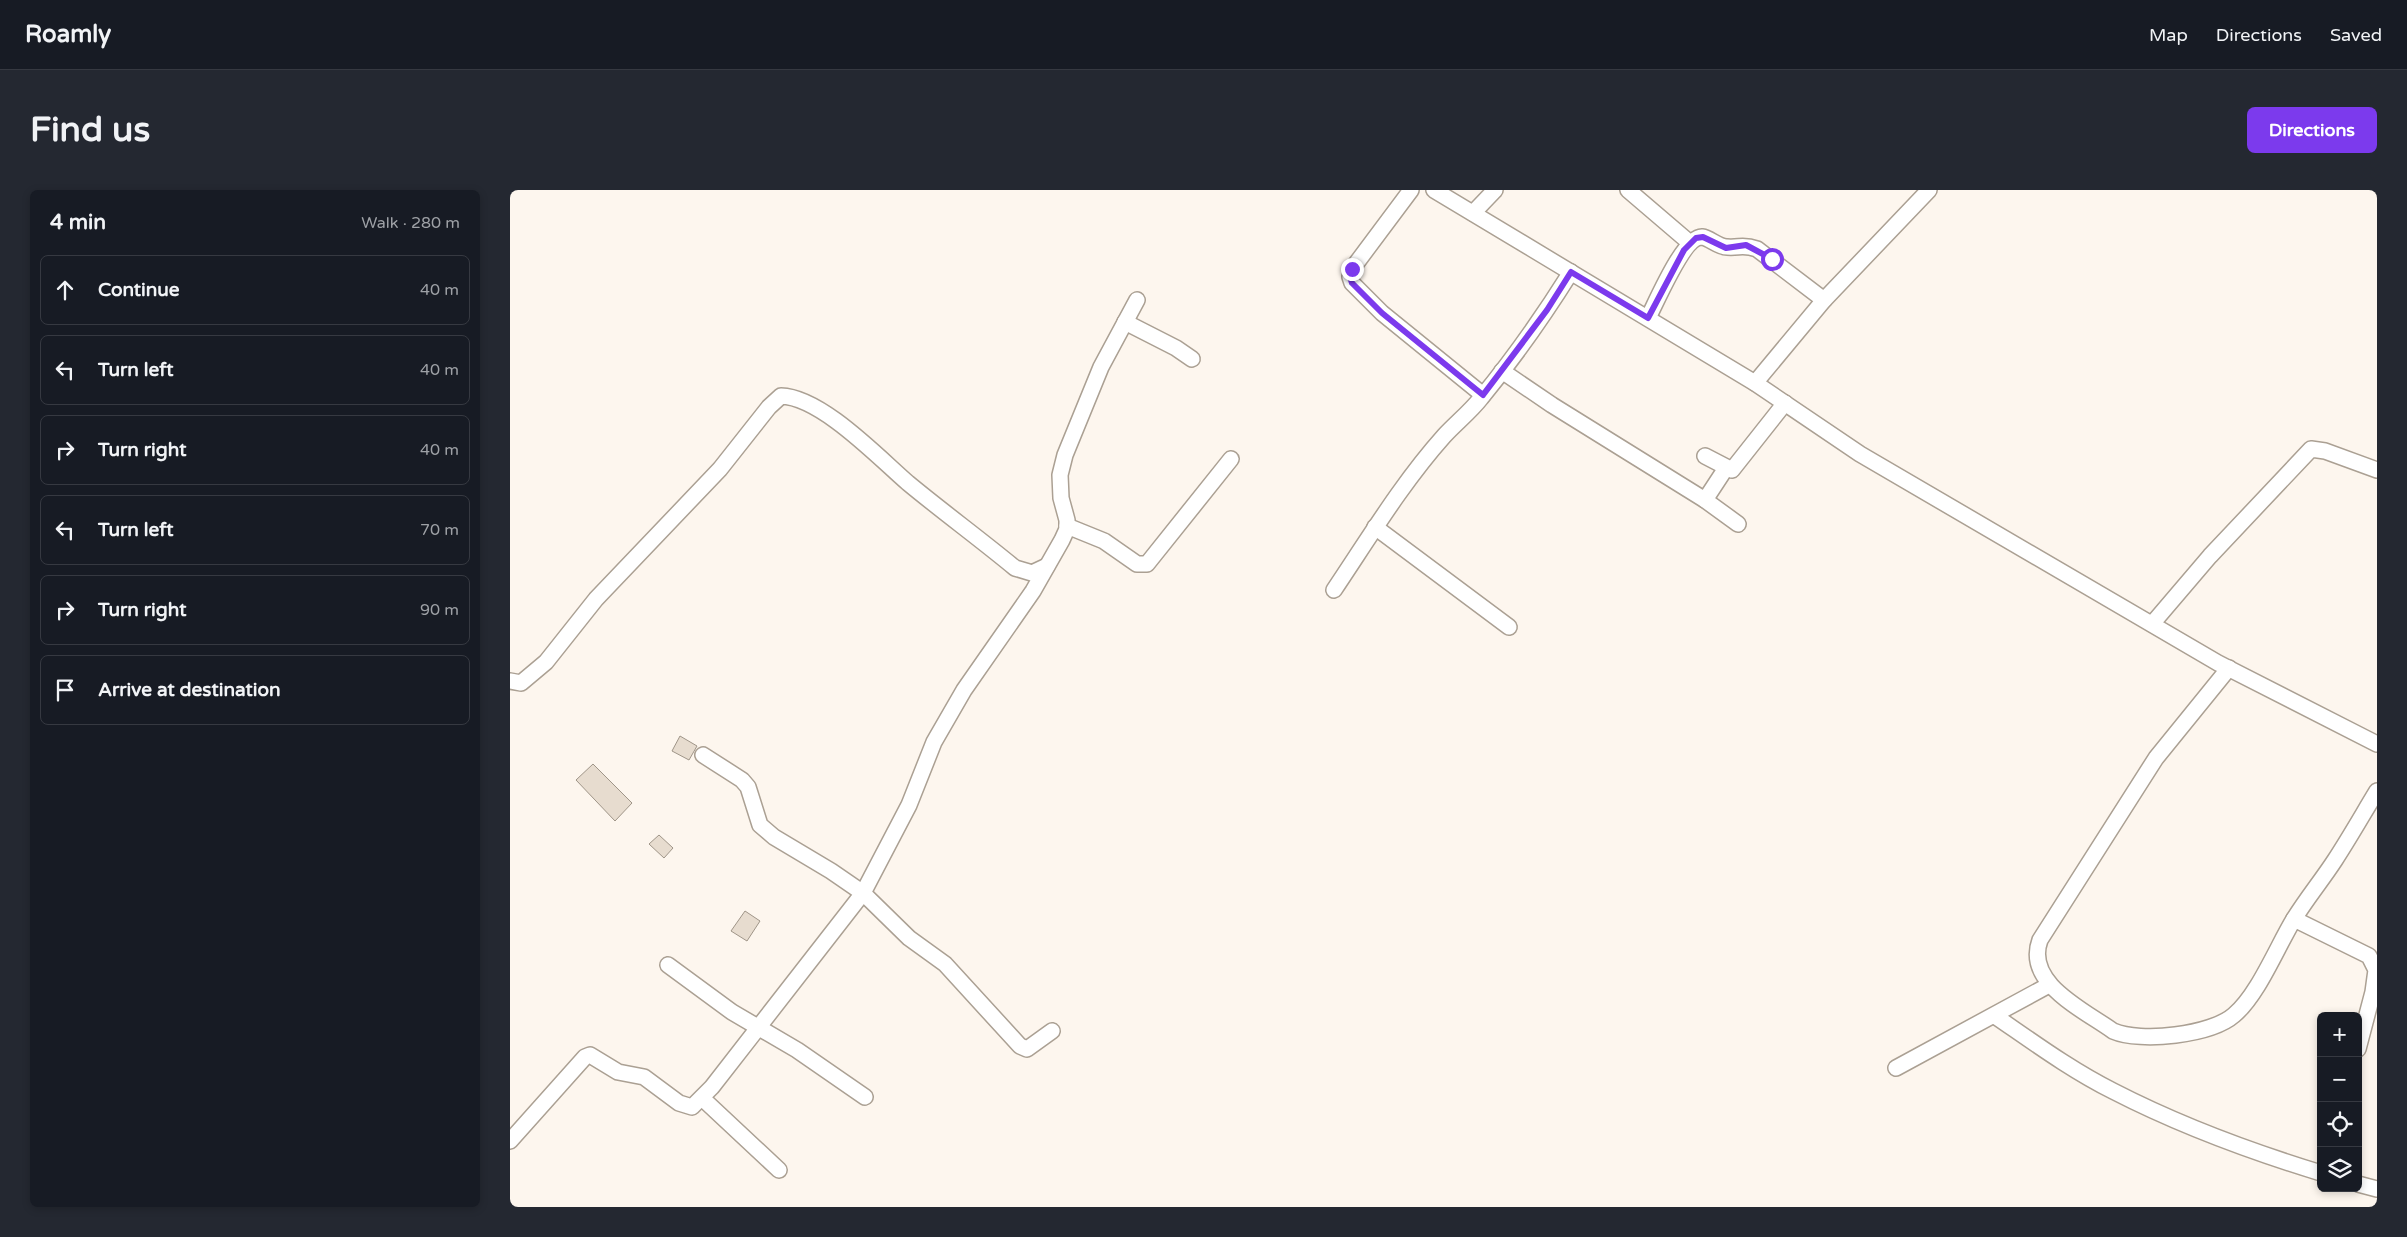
<!DOCTYPE html>
<html lang="en">
<head>
<meta charset="utf-8">
<style>
	body { margin:0; font-family:"Varela Round",sans-serif; background:#242831; color:#f1f3f6 }
	.controls { position:absolute; right:15px; bottom:15px; display:grid; overflow:hidden; border-radius:8px; box-shadow:0 2px 8px #0003 }
	.controls button { width:45px; height:45px; display:grid; place-items:center; padding:0; border:0; border-bottom:1px solid #363941; background:#171b24; color:#f1f3f6; font:25px sans-serif }
	.stop { position:absolute; width:15px; height:15px; margin:-11px; border:4px solid #7c3aed; border-radius:50%; background:#fff }
	.stop.end { background:#7c3aed; border-color:#fff; box-shadow:0 1px 5px #0008 }
	.list { margin:0; padding:0; list-style:none }
	h2 { display:flex; justify-content:space-between; align-items:center; height:65px; margin:0; padding:0 20px; font-size:21px }
	h2 small { font-size:16px; font-weight:400; color:#9ea1a6 }
	.list li { display:grid; grid-template-columns:32px 1fr auto; gap:15px; align-items:center; box-sizing:border-box; height:70px; margin:0 10px 10px; padding:0 10px; border:1px solid #363941; border-radius:8px }
	.list b { display:block; font-size:19px; white-space:nowrap }
	.list em { font-size:16px; font-style:normal; color:#9ea1a6 }
	.icon { flex:none; width:28px; height:28px; fill:none; stroke:currentColor; stroke-width:2; stroke-linecap:round; stroke-linejoin:round }
	.map { position:relative; flex:none; width:1867px; height:1017px; overflow:hidden; border-radius:8px }
	header { display:flex; align-items:center; gap:30px; box-sizing:border-box; height:70px; padding:0 25px; background:#171b24; border-bottom:1px solid #363941 }
	header strong { font-size:24px }
	nav { display:flex; gap:28px; margin-inline-start:auto; font-size:18px }
	.intro { display:flex; align-items:center; justify-content:space-between; box-sizing:border-box; height:120px; padding:0 30px }
	h1 { margin:0; font-size:35px }
	.button { padding:12px 22px; border-radius:8px; background:#7c3aed; color:#fff; font-size:18px; font-weight:700 }
	main { display:flex; gap:30px; padding:0 30px }
	aside { flex:1; background:#171b24; border-radius:8px; box-shadow:0 2px 8px #0003 }
	.map>svg:first-child { display:block }
	.building { fill:#e7dccf; stroke:#9f9588 }
	.lines { fill:none; stroke-linecap:round; stroke-linejoin:round }
	.minor-casing { stroke:#aba093; stroke-width:18 }
	.minor { stroke:#fff; stroke-width:15 }
	.route { stroke:#7c3aed; stroke-width:6 }
</style>
</head>
<body>
<header>
<strong>Roamly</strong>
<nav><a>Map</a><a>Directions</a><a>Saved</a></nav>
</header>
<div class="intro"><h1>Find us</h1><a class="button">Directions</a></div>
<main>
<aside>
<h2>4 min<small>Walk · 280 m</small></h2>
<ul class="list">
<li><svg class="icon" aria-label="ahead" viewBox="0 0 24 24"><path d="M12 20V5M6 11l6-6 6 6"/></svg><div><b>Continue</b></div><em>40 m</em></li>
<li><svg class="icon" aria-label="left" viewBox="0 0 24 24"><path d="M17 20v-9H6M10 6l-5 5 5 5"/></svg><div><b>Turn left</b></div><em>40 m</em></li>
<li><svg class="icon" aria-label="right" viewBox="0 0 24 24"><path d="M7 20v-9h11M14 6l5 5-5 5"/></svg><div><b>Turn right</b></div><em>40 m</em></li>
<li><svg class="icon" aria-label="left" viewBox="0 0 24 24"><path d="M17 20v-9H6M10 6l-5 5 5 5"/></svg><div><b>Turn left</b></div><em>70 m</em></li>
<li><svg class="icon" aria-label="right" viewBox="0 0 24 24"><path d="M7 20v-9h11M14 6l5 5-5 5"/></svg><div><b>Turn right</b></div><em>90 m</em></li>
<li><svg class="icon" aria-label="arrive" viewBox="0 0 24 24"><path d="M6 21V4h12l-3 4 3 4H6"/></svg><div><b>Arrive at destination</b></div></li>
</ul>
</aside>
<div class="map">
<svg width="1867" height="1017" viewBox="0 0 1867 1017">
	<rect width="100%" height="100%" fill="#fdf6ee"/>
	<g class="building">
		<polygon points="170,546 187,556 179,570 162,561"/>
		<polygon points="83,574 122,613 105,631 66,590"/>
		<polygon points="149,645 163,658 154,668 139,654"/>
		<polygon points="235,721 250,731 237,751 221,741"/>
	</g>
	<g class="lines">
		<defs>
			<g id="minor">
				<polyline points="901,0 842,79 840,87 842,93 872,123 973,205"/>
				<polyline points="924,0 1245,193 1350,264 1708,473 1867,554"/>
				<polyline points="1118,0 1180,53"/>
				<polyline points="963,23 985,0"/>
				<path d="M1138,128C1146,113 1174,46 1192,47C1200,48 1208,57 1217,57C1230,58 1233,54 1247,59L1314,110"/>
				<polyline points="615,132 666,158 682,169"/>
				<polyline points="992,181 1042,215 1195,310 1216,278"/>
				<polyline points="1245,193 1314,110 1419,0"/>
				<polyline points="1195,266 1222,280 1275,213"/>
				<polyline points="1195,310 1228,334"/>
				<polyline points="557,336 594,351 627,374 637,374 721,269"/>
				<polyline points="865,337 999,437"/>
				<path d="M824,400C859,348 892,293 934,246C946,233 960,222 971,208C1004,168 1034,125 1061,82"/>
				<polyline points="1642,434 1700,366 1801,259 1815,261 1867,280"/>
				<path d="M1719,478L1646,568L1530,750C1514,793 1574,820 1603,841C1631,853 1701,845 1724,825C1748,805 1767,757 1784,729C1797,708 1812,690 1825,670C1840,647 1853,624 1867,601"/>
				<path d="M0,491L11,493L36,472L86,409L210,279L259,217L271,206C311,207 368,267 398,293C433,322 470,349 505,378L522,383L537,376"/>
				<polyline points="193,565 232,590 238,597 250,635 264,647 321,681 353,703 399,748 435,774 510,856 517,859 542,841"/>
				<polyline points="1784,729 1859,766 1866,780 1863,802 1848,859"/>
				<polyline points="158,775 222,822 287,860 355,907"/>
				<path d="M1485,826C1523,852 1561,880 1603,901C1669,935 1739,961 1811,983"/>
				<polyline points="1386,878 1539,795"/>
				<polyline points="192,908 269,980"/>
				<polyline points="0,951 75,867 80,865 108,882 134,887 169,913 182,917 202,897 353,703 399,615 424,552 454,500 523,401 552,350 557,339 557,330 551,308 550,285 555,265 591,177 627,110"/>
				<polyline points="1848,994 1867,999"/>
			</g>
		</defs>
		<use href="#minor" class="minor-casing"/>
		<use href="#minor" class="minor"/>
	</g>
	<g class="lines">
		<polyline class="route" points="842,79 840,87 842,93 872,123 973,205 1037,120 1061,82 1138,128 1174,60 1186,48 1193,47 1216,58 1236,55 1262,69"/>
	</g>
</svg>
<div class="controls">
<button>+</button>
<button>−</button>
<button><svg class="icon" aria-label="locate" viewBox="0 0 24 24"><circle cx="12" cy="12" r="6"/><path d="M12 2v4M12 18v4M2 12h4M18 12h4"/></svg></button>
<button><svg class="icon" aria-label="layers" viewBox="0 0 24 24"><path d="M12 4l9 5-9 5-9-5zM3 14l9 5 9-5"/></svg></button>
</div>
<div class="stop" style="left:1262px;top:69px"></div>
<div class="stop end" style="left:842px;top:79px"></div>
</div>
</main>
</body>
</html>
